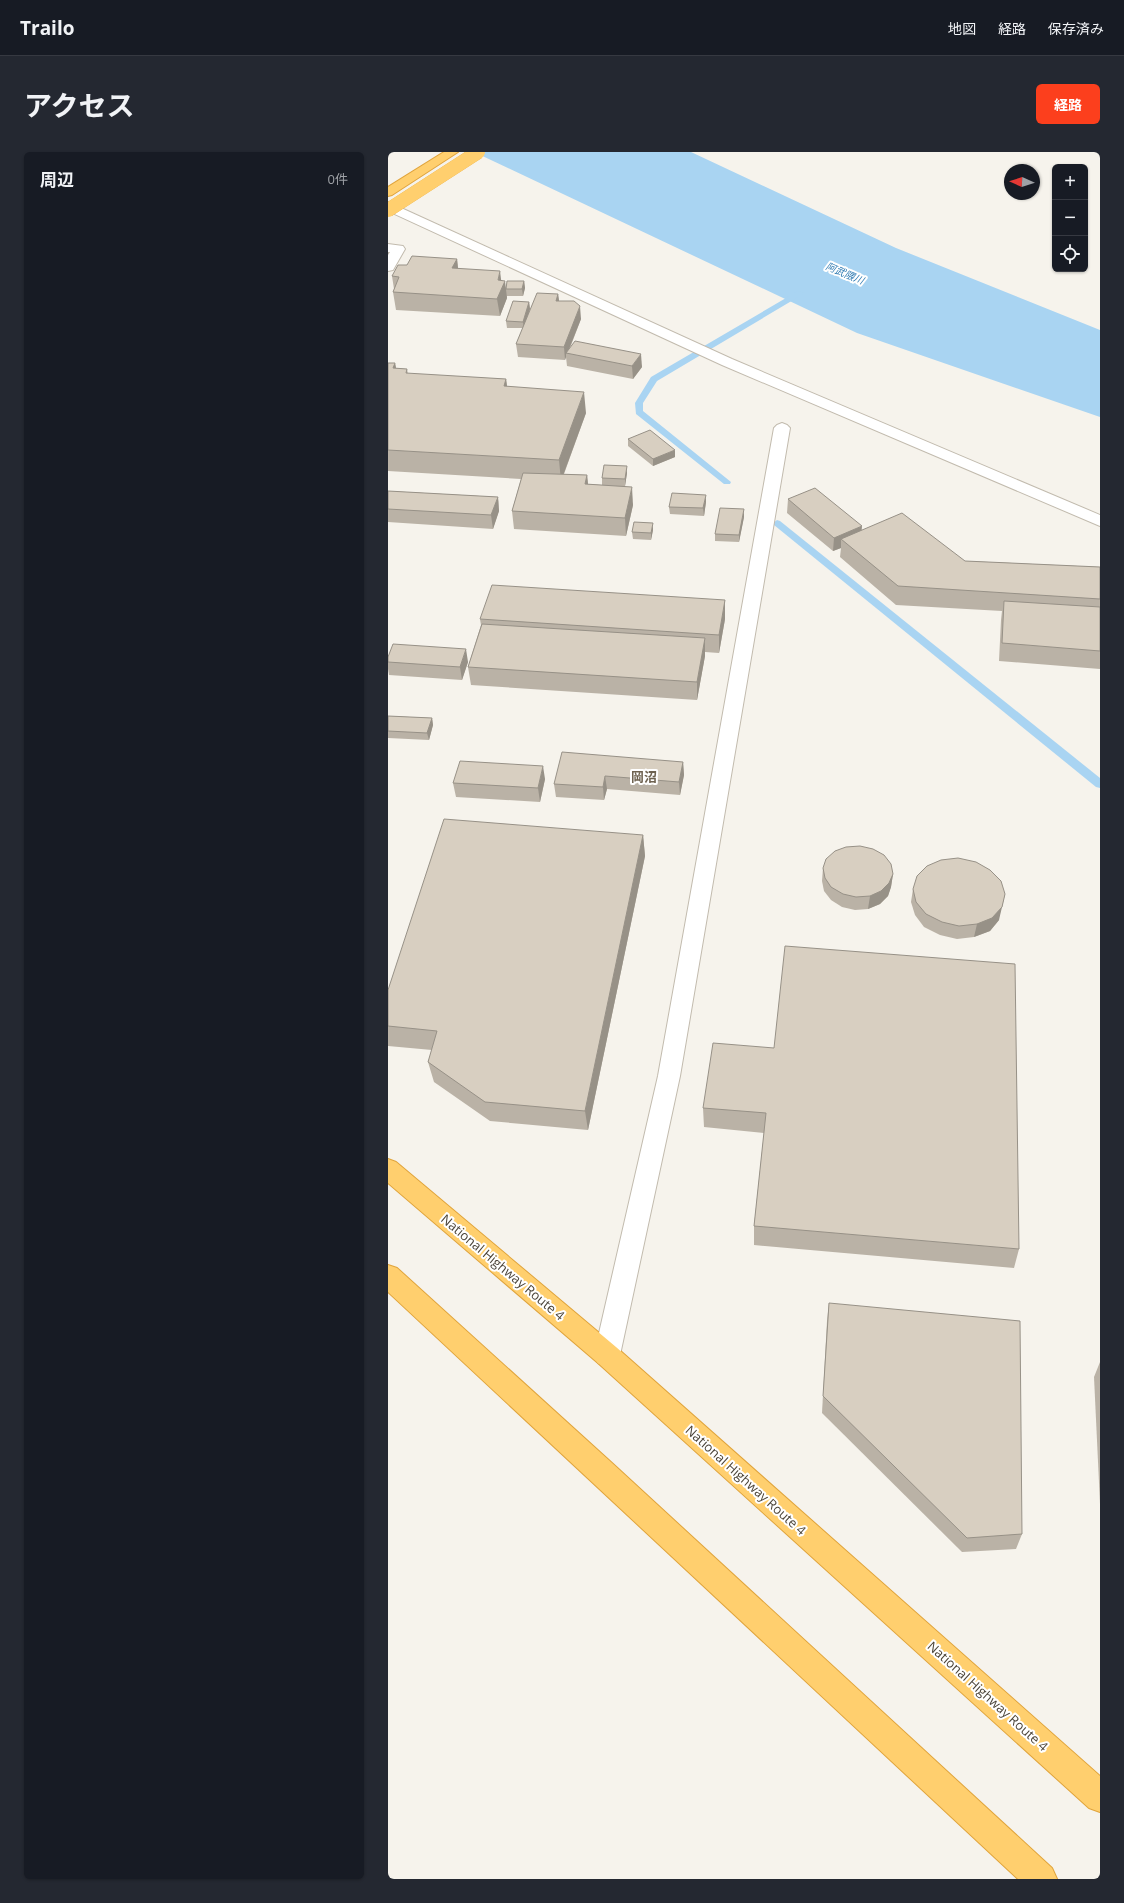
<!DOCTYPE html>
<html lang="ja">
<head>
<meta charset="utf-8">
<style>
	body { margin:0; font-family:"Open Sans","Noto Sans JP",sans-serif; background:#242831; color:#f1f3f6 }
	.controls { position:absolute; right:12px; top:12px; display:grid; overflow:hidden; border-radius:6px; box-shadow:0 1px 3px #0004 }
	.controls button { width:36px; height:36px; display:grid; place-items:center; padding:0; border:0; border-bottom:1px solid #363941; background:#171b24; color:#f1f3f6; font:20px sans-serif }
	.compass { position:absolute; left:616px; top:12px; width:36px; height:36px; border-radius:50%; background:#171b24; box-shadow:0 1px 3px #0004; rotate:273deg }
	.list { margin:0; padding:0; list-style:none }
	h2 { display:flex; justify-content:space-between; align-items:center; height:52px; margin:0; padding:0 16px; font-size:17px }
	h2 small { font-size:13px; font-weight:400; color:#9ea1a6 }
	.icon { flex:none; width:22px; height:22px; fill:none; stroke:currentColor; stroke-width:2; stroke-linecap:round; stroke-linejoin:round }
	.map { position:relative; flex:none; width:712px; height:1727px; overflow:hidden; border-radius:6px }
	header { display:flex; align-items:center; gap:24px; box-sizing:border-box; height:56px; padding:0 20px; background:#171b24; border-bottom:1px solid #363941 }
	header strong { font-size:19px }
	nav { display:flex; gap:22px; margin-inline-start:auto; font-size:14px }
	.intro { display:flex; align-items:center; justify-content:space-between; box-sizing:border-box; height:96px; padding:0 24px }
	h1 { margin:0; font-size:28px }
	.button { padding:10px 18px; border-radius:6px; background:#fc3f1d; color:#fff; font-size:14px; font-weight:700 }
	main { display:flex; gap:24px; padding:0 24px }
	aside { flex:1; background:#171b24; border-radius:6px; box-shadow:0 1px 3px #0004 }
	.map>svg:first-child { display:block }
	.water { fill:#a9d4f2 }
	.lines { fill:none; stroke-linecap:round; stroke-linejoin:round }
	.stream { fill:#a9d4f2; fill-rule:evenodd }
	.street-casing { stroke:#c2bbae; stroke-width:2 }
	.highway-casing { stroke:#e0a43c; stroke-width:2 }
	.street { fill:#fff; fill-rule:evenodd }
	.highway { fill:#ffcf6e; fill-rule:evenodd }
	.highway-bridge-casing { stroke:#e0a43c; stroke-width:14; stroke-linecap:butt }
	.highway-bridge { stroke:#ffcf6e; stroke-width:14 }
	.wall { fill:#bab2a6 }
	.shaded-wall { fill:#979187 }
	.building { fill:#d8cfc1; stroke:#979187 }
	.labels { text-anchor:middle; stroke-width:4; stroke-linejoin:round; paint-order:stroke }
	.far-water-label { font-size:10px; font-style:italic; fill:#2e7ab2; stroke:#fff }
	.quarter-label { font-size:13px; font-weight:bold; fill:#6e6250; stroke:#fff }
	.near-street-label { font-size:13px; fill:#4b4439; stroke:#fff }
</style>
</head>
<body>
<header>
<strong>Trailo</strong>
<nav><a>地図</a><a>経路</a><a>保存済み</a></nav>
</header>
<div class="intro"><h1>アクセス</h1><a class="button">経路</a></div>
<main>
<aside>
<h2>周辺<small>0件</small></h2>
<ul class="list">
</ul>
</aside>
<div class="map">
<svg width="712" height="1727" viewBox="0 0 712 1727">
	<rect width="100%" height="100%" fill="#f6f3ec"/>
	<polygon class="water" points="86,0 303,0 508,96 712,178 712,265 469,181"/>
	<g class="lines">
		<g class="stream">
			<polygon points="410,139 417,141 269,229 255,251 255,259 343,330 342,332 336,332 248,262 247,251 263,225"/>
			<polygon points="389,368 392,369 712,626 712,636 708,635 386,373 385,371"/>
		</g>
		<defs>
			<g id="street">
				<polygon points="0,50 344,207 712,363 712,374 334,213 0,59"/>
				<polygon points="0,92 15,94 17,97 5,118 0,119 0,103 2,100 0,100"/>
				<polygon points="394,271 399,273 402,276 292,924 232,1203 228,1211 219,1215 210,1211 206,1203 270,924 386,276 389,273"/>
			</g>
			<g id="highway">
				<polygon points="56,0 70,0 4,43 0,44 0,35"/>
				<polygon points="0,1007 8,1010 228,1195 712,1624 712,1660 701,1656 210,1211 0,1031"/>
				<polygon points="0,1113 9,1116 224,1311 664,1716 669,1727 630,1727 0,1140"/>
			</g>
		</defs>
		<use href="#street" class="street-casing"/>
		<use href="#highway" class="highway-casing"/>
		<use href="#street" class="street"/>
		<use href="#highway" class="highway"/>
		<defs>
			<polyline id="highway-bridge" points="0,58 90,0"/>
		</defs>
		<use href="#highway-bridge" class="highway-bridge-casing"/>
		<use href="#highway-bridge" class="highway-bridge"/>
	</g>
	<g class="wall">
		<polygon points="69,107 70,116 114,129 118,136 136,129 137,136 135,144 119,144 119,146 112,164 8,158 5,140 6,137 4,124 19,113"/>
		<polygon points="170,142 171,149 193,167 182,196 254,215 245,227 179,214 178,205 177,208 130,205 128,192 135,176 119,176 118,169 141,150 142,157 139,166"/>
		<polygon points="0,211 7,211 8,216 19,217 20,222 118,227 119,234 198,261 176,322 199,323 200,332 214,333 214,326 239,321 237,334 245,353 238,384 126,377 124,359 133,327 0,319"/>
		<polygon points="240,287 287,305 265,314 240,294"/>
		<polygon points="0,339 110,345 111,359 105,377 0,370"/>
		<polygon points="400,347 473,378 577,409 712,415 712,517 611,509 613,468 614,459 508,453 452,405 453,396 445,399 399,361"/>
		<polygon points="318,350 316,364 282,362 281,355"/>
		<polygon points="356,365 351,390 327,389 327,382"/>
		<polygon points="265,378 263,388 245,387 244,380"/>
		<polygon points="337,448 337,467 331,501 317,500 317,504 309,548 83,533 80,515 93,473 92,467"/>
		<polygon points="0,505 80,510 74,528 1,523 0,517"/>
		<polygon points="0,564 44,566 45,573 41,588 0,586"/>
		<polygon points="295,610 296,623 292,643 219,637 216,648 168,645 166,632"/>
		<polygon points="157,627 152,650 68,645 65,631"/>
		<polygon points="255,683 257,704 200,978 102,969 46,930 40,910 44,898 0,894 0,838"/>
		<polygon points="435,716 505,722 503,735 500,744 492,752 480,757 467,758 454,755 443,748 436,739 434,729"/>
		<polygon points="525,737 611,768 602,779 586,785 569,787 552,783 536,775 527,763 523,750"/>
		<polygon points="386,896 631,1097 626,1116 366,1093 366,1074 376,981 316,975 315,956"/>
		<polygon points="441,1151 634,1382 628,1397 574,1400 434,1261 439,1169"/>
		<polygon points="712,1210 712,1352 706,1225"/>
	</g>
	<g class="shaded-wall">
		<polygon points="69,107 71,125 64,116"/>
		<polygon points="112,119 114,135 117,129 119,146 112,164 109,147 110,128"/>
		<polygon points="136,129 137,136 135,144 134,137"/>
		<polygon points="170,142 172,155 168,149"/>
		<polygon points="141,150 142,157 136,176 135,170"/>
		<polygon points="192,154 193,167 179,202 178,201 178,205 177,208 176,195"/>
		<polygon points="253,202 254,215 245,227 244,214"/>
		<polygon points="7,211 11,232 5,216"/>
		<polygon points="118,227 121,249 116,234"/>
		<polygon points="196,240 198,261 173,329 171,308"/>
		<polygon points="287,298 287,305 265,314 265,307"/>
		<polygon points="239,314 239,321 237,334 237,327"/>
		<polygon points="199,323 201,341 197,332"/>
		<polygon points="244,335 245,353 238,384 237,366"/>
		<polygon points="318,343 318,350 316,364 315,356"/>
		<polygon points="110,345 111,359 105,377 103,363"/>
		<polygon points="356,357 356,365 351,390 351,383"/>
		<polygon points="265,371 265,378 263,388 263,381"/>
		<polygon points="474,374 473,387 453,387 453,396 445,399 446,386"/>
		<polygon points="337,448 337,467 331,501 331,483"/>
		<polygon points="317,486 317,504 309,548 309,530"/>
		<polygon points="78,497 80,510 74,528 72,515"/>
		<polygon points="44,566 45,573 41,588 39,581"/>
		<polygon points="295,610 296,623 292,643 291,630"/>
		<polygon points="155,614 157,627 152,650 150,636"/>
		<polygon points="217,624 219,637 216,648 215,635"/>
		<polygon points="255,683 257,704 200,978 197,959"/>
		<polygon points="505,722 503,735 500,744 492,752 480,757 482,744"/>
		<polygon points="617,742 611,768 602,779 586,785 589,772"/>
	</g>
	<g class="building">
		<polygon points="24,104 69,107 64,116 112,119 110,128 117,129 109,147 5,140 11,125 4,124 10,113 19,113"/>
		<polygon points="119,129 136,129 134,137 118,137"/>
		<polygon points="149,141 170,142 168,149 186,149 192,154 176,195 128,192"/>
		<polygon points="125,149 141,150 135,170 118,169"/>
		<polygon points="187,189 253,202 244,214 178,201"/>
		<polygon points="0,211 7,211 5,216 19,217 18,221 118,227 116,234 196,240 171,308 0,298"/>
		<polygon points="262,278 287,298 265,307 240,287"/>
		<polygon points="216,313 239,314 237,327 214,326"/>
		<polygon points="135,321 199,323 197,332 244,335 237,366 124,359"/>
		<polygon points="427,336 474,374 446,386 400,347"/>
		<polygon points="0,339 110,345 103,363 0,357"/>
		<polygon points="284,341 318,343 315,356 281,355"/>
		<polygon points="332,356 356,357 351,383 327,382"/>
		<polygon points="514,361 577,409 712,415 712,447 510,434 453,387"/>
		<polygon points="246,370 265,371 263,381 244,380"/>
		<polygon points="104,433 337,448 331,483 92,467"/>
		<polygon points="616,449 712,455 712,499 614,491"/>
		<polygon points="94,472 317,486 309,530 80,515"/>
		<polygon points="5,492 78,497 72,515 0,510 0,505"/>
		<polygon points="0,564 44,566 39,581 0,579"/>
		<polygon points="174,600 295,610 291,630 217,624 215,635 166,632"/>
		<polygon points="72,609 155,614 150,636 65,631"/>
		<polygon points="56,667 255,683 197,959 97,950 40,910 49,879 0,874 0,838"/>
		<polygon points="472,694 485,697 496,703 503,712 505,722 501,731 493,739 482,744 468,745 455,742 443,735 437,726 435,716 438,707 447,699 458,695"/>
		<polygon points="570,706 588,710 602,718 613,729 617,742 614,755 604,766 589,772 571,774 554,770 538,762 528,750 525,737 529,724 539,714 553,708"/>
		<polygon points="397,794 627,812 631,1097 366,1074 378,961 315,956 325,891 386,896"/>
		<polygon points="441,1151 632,1169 634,1382 579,1386 435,1244"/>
	</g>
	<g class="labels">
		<g class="far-water-label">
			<text transform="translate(457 121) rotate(23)" y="4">阿武隈川</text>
		</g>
		<g class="quarter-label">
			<text x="256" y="630">岡沼</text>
		</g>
		<g class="near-street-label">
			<text transform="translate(115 1115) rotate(40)" y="5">National Highway Route 4</text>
			<text transform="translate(358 1328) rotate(42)" y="5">National Highway Route 4</text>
			<text transform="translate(600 1544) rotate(42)" y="5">National Highway Route 4</text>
		</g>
	</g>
</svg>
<div class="controls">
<button>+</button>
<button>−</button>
<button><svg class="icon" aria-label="locate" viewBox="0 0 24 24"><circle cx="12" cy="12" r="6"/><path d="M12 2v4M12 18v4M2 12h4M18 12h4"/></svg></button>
</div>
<svg class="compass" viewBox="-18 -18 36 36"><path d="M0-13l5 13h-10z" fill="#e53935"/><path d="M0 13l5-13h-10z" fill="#9ea1a6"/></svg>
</div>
</main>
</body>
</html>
